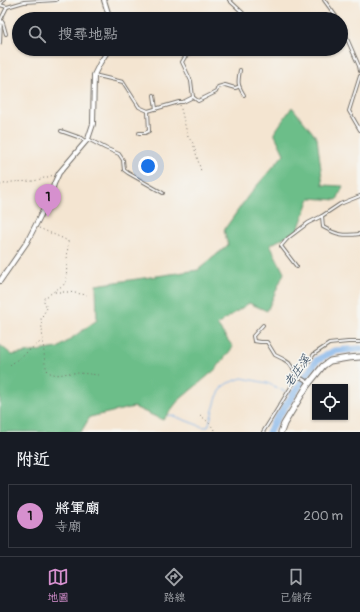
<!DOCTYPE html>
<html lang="zh-TW">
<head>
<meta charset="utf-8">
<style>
	body { margin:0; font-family:Pangolin,"LXGW WenKai TC",sans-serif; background:#242831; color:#f1f3f6 }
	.controls { position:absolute; right:12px; bottom:12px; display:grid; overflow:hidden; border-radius:0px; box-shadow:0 1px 3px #0004 }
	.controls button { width:36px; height:36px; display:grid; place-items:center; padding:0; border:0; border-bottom:1px solid #363941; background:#171b24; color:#f1f3f6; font:20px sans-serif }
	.you { position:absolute; left:148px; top:166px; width:14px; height:14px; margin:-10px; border:3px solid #fff; border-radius:50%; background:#1a73e8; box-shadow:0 0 0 6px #1a73e833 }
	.badge { display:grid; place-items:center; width:26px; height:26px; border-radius:50%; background:#d690ce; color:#111; font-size:13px; font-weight:700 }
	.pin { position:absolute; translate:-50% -33px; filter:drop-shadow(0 1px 2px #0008) }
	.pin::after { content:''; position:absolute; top:21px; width:14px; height:12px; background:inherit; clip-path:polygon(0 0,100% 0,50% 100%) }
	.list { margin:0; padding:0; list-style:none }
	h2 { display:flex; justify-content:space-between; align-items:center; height:52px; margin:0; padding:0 16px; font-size:17px }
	h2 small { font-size:13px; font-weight:400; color:#9ea1a6 }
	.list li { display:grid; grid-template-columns:26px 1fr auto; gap:12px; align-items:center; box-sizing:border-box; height:64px; margin:0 8px 8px; padding:0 8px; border:1px solid #363941; border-radius:0px }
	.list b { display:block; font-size:15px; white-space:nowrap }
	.list p { margin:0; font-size:13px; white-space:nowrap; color:#9ea1a6 }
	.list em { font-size:13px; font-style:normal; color:#9ea1a6 }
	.icon { flex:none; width:22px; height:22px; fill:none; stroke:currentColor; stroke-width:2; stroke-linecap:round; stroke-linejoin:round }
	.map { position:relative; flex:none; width:360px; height:432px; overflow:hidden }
	.search { position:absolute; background:#171b24; box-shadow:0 1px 3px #0004; left:12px; right:12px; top:12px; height:44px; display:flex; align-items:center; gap:10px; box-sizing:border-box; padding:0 14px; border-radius:22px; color:#9ea1a6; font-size:15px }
	.sheet { height:124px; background:#171b24 }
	nav { display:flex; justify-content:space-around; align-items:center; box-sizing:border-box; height:56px; border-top:1px solid #363941; background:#171b24; font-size:11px; color:#9ea1a6 }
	nav a { display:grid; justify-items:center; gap:2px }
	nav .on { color:#d690ce }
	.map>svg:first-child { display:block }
	.forest { fill:#6cbe89; stroke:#4c745a }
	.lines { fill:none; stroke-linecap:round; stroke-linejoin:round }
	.stream { stroke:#7cb0e9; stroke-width:1 }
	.river { stroke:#7cb0e9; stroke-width:7 }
	.service-casing { stroke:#716c65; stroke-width:4 }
	.minor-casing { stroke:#716c65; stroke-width:6 }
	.tertiary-casing { stroke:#716c65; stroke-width:7 }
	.path { stroke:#716c65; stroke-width:1; stroke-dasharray:1 3; stroke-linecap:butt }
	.service { stroke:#fff; stroke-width:2 }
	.minor { stroke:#fff; stroke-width:4 }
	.tertiary { stroke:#fff; stroke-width:5 }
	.labels { text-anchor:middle; stroke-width:3; stroke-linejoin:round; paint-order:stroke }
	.water-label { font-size:12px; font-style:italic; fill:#475a6e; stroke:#f6f6f2 }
</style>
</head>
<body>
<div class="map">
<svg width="360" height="432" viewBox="0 0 360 432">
	<rect width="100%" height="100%" fill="#f6f6f2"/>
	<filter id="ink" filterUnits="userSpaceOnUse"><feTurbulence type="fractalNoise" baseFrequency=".025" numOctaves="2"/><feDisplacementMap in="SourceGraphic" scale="8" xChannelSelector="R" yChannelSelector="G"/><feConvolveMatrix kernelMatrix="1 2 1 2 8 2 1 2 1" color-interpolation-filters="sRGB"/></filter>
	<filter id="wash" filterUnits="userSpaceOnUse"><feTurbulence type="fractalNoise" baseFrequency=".012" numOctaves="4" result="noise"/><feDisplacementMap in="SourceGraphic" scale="16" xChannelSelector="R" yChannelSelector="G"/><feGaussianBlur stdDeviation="0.9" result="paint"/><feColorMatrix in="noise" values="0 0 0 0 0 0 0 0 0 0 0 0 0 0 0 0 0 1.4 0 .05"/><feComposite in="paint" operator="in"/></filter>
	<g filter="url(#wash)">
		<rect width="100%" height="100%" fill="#f4e5d1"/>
		<polygon class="forest" points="292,107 317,138 323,185 343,186 337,200 310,198 298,230 270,245 284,273 267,311 249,303 217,325 233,347 216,369 178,401 163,420 134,407 90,417 81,432 0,432 0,345 12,355 58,348 97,320 96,285 198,270 228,245 224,230 248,196 284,154 274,133"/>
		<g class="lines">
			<polyline class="stream" points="168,416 171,415 203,427 208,427 217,397 222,387 228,383 242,378 267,383 293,395"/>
			<polyline class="river" points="269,432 273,424 317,360 334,351 360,349"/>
		</g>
	</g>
	<g filter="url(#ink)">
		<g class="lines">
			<defs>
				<g id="service">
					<polyline points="4,0 0,5 7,7 24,2 56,0"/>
					<polyline points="229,0 243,13 245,19"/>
					<polyline points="324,0 338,19"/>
					<polyline points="1,20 3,23 6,34"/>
					<polyline points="341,25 359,66 360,71"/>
					<polyline points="0,43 1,19 7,7"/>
					<path d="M240,70C238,82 237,84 244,95"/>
					<polyline points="94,75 123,82 139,107 148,111 179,102 183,102 193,97 191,81 182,62 185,57 196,49"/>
					<polyline points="360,76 349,111 360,130"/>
					<polyline points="154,95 156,109"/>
					<polyline points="193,97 198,101 216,92 218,87 225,85 235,88 238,87"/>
					<polyline points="61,131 81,138 85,141"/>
					<polyline points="139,133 145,133 149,131 148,111"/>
					<polyline points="88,139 105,148 119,154 123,160 124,170 128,173 163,193"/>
					<path d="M360,196L340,204L322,216L323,227C337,235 344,236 360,234"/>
					<polyline points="297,267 281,246 288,238 308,223 322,216"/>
					<polyline points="263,325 253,336 254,341 260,342 267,342 275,355 283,359 289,363 298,376 308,382"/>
					<polyline points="263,432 298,376 314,354 329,344 348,342 360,342"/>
				</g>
				<g id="minor">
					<polyline points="104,0 108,13 109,19"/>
					<polyline points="0,281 27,242 50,197 54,184 59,173 88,139 93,124 94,75 100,63 109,49"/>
				</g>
				<polyline id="tertiary" points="281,432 284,424 307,386 323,366 330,361 348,358 360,357"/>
			</defs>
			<use href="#service" class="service-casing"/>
			<use href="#minor" class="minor-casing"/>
			<use href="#tertiary" class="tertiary-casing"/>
			<g class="path">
				<polyline points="241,49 243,52"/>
				<polyline points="180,105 188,137 193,143 201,171"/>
				<polyline points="0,185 12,182 34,181 54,175"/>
				<path d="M39,228L62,238L68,241L66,283L43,299L47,308L41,318L45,364L48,372C61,378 63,372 74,373C82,373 90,374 98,375"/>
				<polyline points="55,292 69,292 87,295"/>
				<polyline points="10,365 43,340"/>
				<path d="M197,412C204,419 211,423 215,432"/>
			</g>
			<use href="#service" class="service"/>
			<use href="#minor" class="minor"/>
			<use href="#tertiary" class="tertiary"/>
		</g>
	</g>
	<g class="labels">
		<g class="water-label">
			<text transform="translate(297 371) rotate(-55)" y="4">老庄溪</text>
		</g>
	</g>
</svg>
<div class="controls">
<button><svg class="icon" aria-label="locate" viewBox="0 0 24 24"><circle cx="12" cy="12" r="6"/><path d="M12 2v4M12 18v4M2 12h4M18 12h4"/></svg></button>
</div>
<div class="you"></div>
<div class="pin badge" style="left:48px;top:217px">1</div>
<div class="search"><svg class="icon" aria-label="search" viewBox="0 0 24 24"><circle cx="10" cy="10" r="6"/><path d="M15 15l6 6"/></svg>搜尋地點</div>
</div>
<section class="sheet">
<h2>附近<small></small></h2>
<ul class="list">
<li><span class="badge">1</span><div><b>將軍廟</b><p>寺廟</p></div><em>200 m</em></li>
</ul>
</section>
<nav>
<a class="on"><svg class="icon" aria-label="map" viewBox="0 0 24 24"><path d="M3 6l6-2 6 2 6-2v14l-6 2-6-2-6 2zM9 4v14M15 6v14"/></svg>地圖</a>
<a><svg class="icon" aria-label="directions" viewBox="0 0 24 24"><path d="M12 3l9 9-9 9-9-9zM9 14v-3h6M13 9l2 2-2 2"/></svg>路線</a>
<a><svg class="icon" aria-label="saved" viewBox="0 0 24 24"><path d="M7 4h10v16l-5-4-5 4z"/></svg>已儲存</a>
</nav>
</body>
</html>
